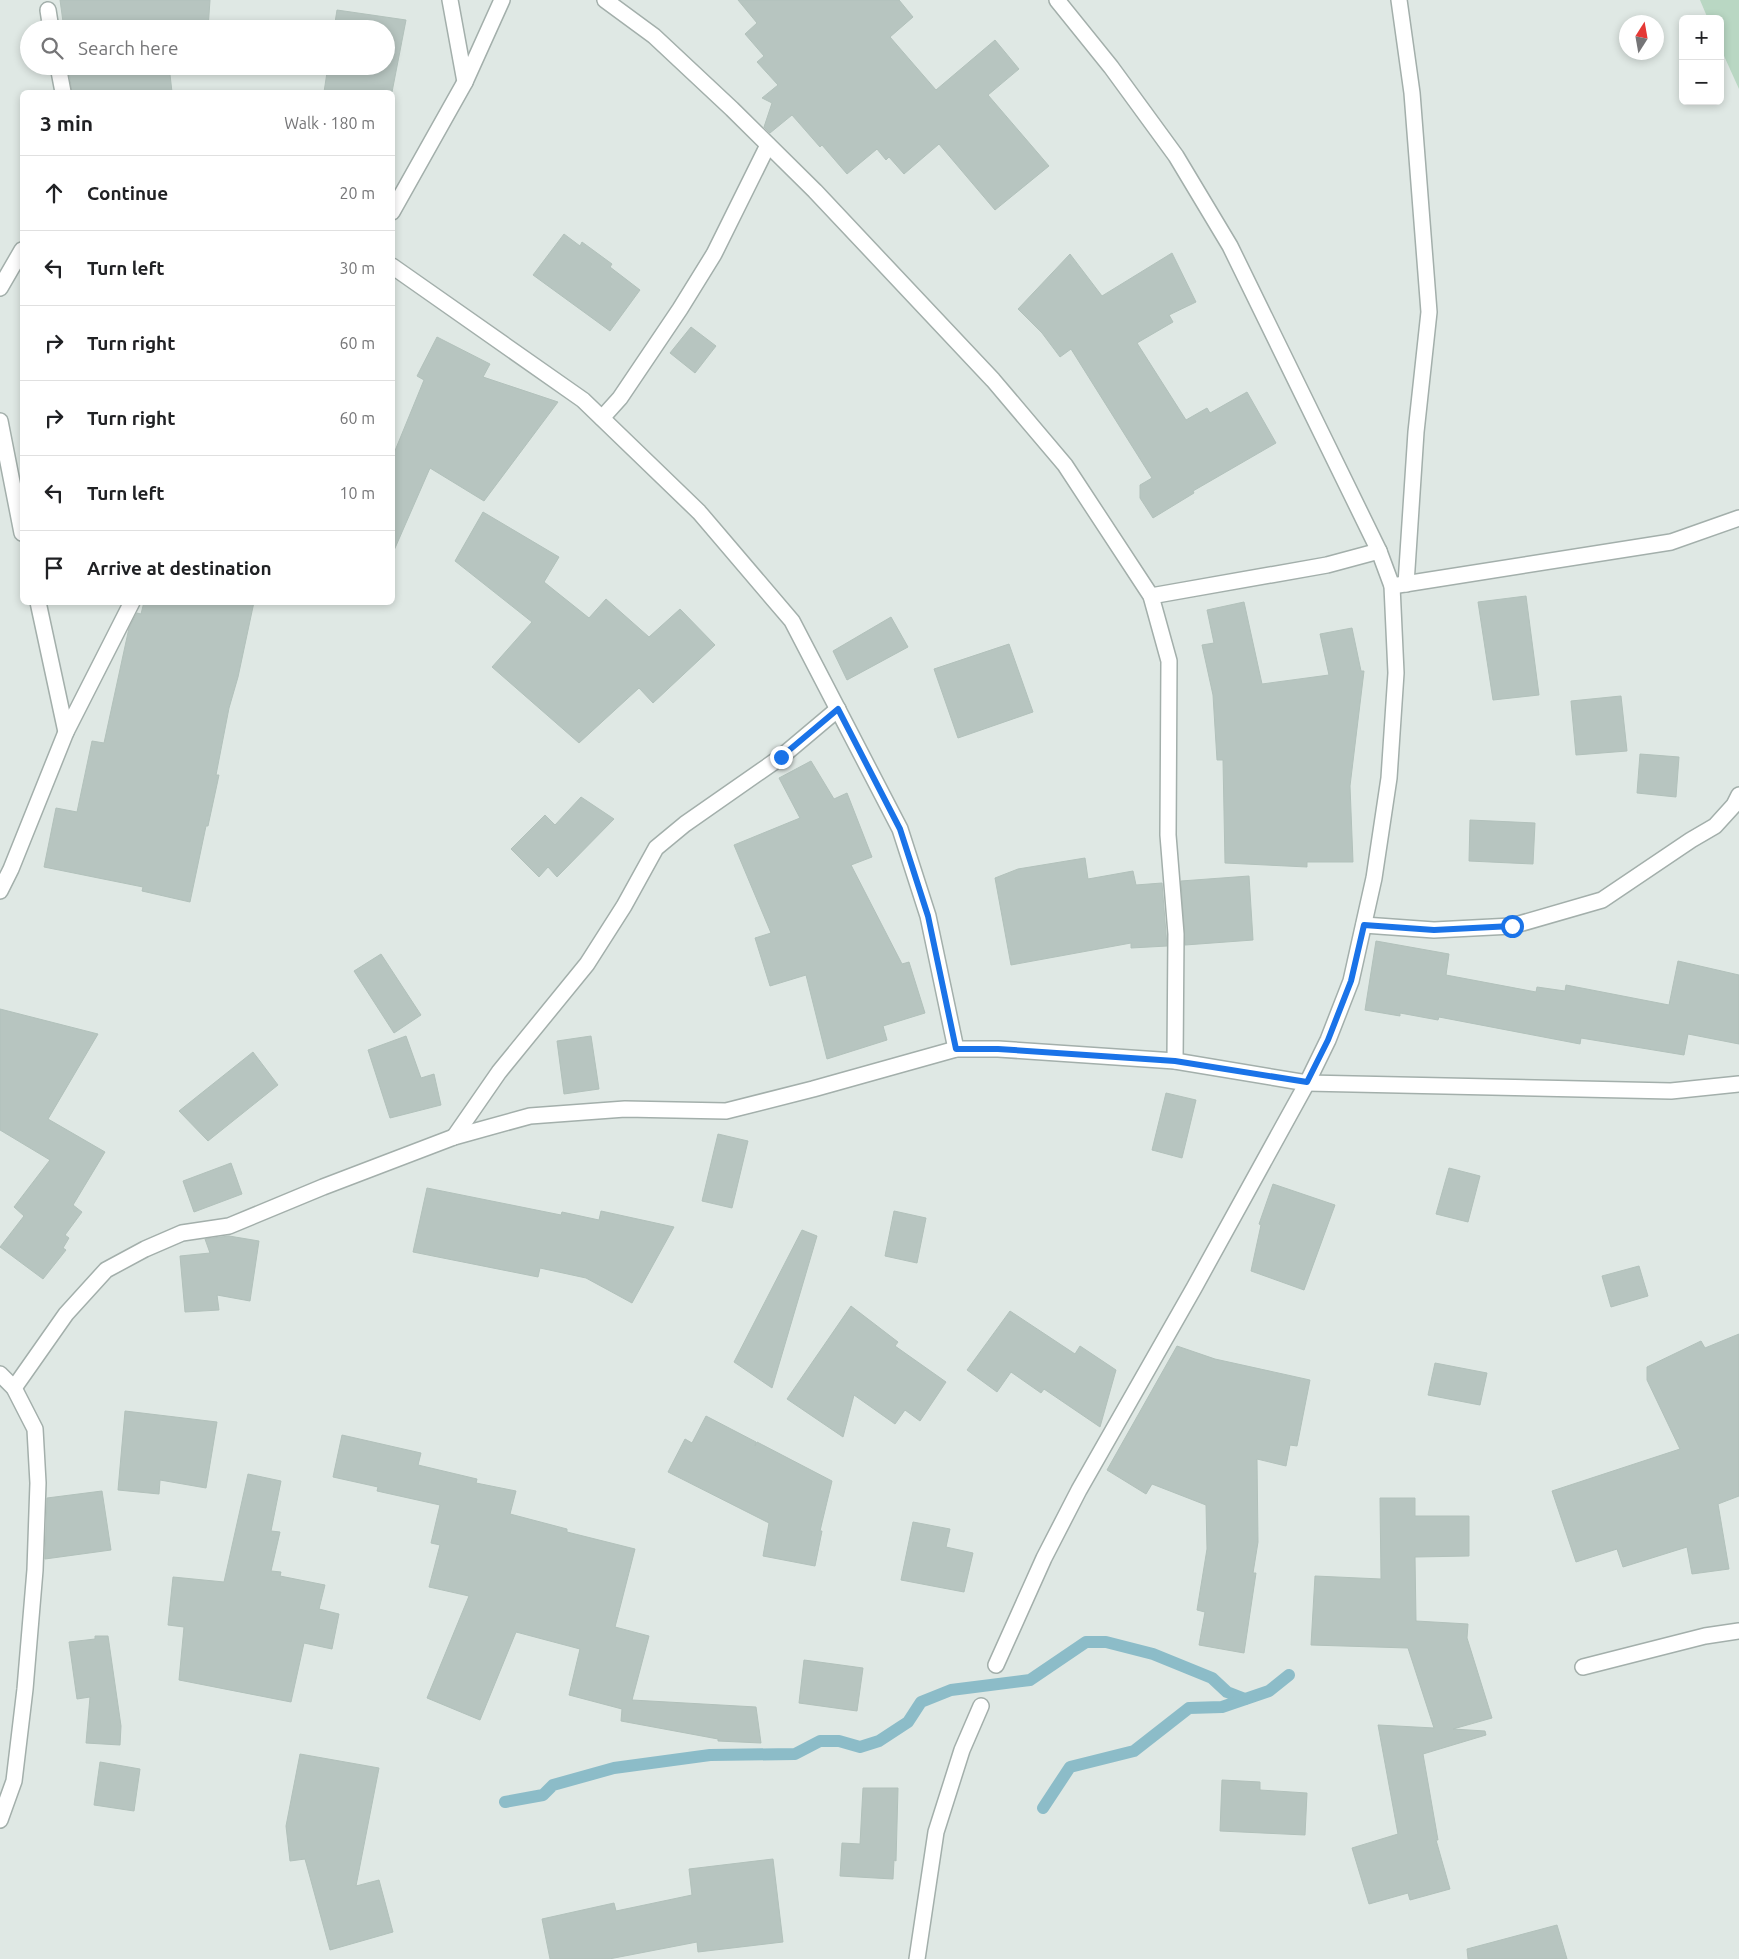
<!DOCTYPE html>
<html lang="en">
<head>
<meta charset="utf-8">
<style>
	body { margin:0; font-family:Ubuntu,sans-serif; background:#f2f2f2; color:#202124 }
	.controls { position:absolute; right:15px; top:15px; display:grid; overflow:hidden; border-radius:8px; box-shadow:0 2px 8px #0003 }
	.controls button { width:45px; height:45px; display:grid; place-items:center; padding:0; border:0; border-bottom:1px solid #e0e0e0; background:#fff; color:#202124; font:25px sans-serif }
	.compass { position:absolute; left:1619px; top:15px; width:45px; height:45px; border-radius:50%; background:#fff; box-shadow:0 2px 8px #0003; rotate:11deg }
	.stop { position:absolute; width:15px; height:15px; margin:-11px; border:4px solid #1a73e8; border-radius:50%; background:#fff }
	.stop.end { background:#1a73e8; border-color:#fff; box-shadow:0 1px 5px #0008 }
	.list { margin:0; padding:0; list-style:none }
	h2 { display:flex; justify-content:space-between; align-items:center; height:65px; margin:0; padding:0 20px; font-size:21px }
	h2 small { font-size:16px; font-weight:400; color:#757577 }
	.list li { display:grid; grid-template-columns:32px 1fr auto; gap:15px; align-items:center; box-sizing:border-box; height:75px; padding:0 20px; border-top:1px solid #e0e0e0 }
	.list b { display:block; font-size:19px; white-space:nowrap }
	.list em { font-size:16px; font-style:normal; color:#757577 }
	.icon { flex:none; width:28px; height:28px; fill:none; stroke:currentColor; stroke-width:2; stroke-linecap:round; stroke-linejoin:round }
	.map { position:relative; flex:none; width:1739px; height:1959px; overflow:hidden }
	.search { position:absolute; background:#fff; box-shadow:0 2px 8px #0003; left:20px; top:20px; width:375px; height:55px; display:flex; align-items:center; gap:12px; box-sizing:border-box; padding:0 18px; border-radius:28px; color:#757577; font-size:19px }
	.panel { position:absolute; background:#fff; box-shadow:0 2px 8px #0003; left:20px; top:90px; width:375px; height:515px; border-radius:8px }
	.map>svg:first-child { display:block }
	.green { fill:#b9d7c3 }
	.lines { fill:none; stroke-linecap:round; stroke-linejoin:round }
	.stream { stroke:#8cbcc8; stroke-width:12 }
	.building { fill:#b7c5c0; stroke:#b2c1bb }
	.service-casing { stroke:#a3afab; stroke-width:18 }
	.minor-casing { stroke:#a3afab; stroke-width:18 }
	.service { stroke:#fff; stroke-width:15 }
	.minor { stroke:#fff; stroke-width:15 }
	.route { stroke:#1a73e8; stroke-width:6 }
</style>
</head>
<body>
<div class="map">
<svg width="1739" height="1959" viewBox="0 0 1739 1959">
	<rect width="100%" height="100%" fill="#dfe8e4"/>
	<polygon class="green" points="1700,0 1739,0 1739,89 1720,47 1720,19 1708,19"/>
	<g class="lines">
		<g class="stream">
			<polyline points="505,1802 543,1795 553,1785 614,1768 710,1755 795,1754 820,1741 839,1741 860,1747 879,1741 908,1722 921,1702 951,1690 1030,1680 1086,1642 1106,1642 1153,1654 1212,1678 1227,1692 1245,1699"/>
			<polyline points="1043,1808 1070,1767 1134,1751 1189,1708 1222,1707 1269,1691 1289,1675"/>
		</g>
	</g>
	<g class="building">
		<polygon points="60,0 210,0 208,29 64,29"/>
		<polygon points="738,0 899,0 913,17 890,37 936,90 995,40 1019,69 988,95 1049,166 995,210 939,144 904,174 889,157 886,160 877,149 847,174 822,145 820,147 792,115 770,133 764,127 772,103 762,98 778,85 757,62 764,56 745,34 757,23"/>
		<polygon points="337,10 406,20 392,92 324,92 328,66 386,66 386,29 334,29"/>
		<polygon points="68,66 169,66 172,92 72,92"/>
		<polygon points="564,234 580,246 582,242 612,264 610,267 640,290 610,331 533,275"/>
		<polygon points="1172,253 1196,302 1169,315 1173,322 1137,343 1186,420 1207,408 1210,413 1247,392 1276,443 1193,491 1194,493 1153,518 1140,498 1140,485 1152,478 1071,349 1060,357 1042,333 1018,309 1070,254 1102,296"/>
		<polygon points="691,327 716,346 695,373 670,353"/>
		<polygon points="437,337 490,364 483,377 558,402 484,501 430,468 392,555 392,458 424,380 417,376"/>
		<polygon points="483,512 559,557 544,582 589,618 606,599 649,637 680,609 715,645 653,703 639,688 579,743 492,667 532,622 455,561"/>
		<polygon points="1526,596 1539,695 1493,700 1478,602"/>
		<polygon points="144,602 254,602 238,677 229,708 216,775 219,775 208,826 206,826 190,902 142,891 143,887 44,867 56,808 77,812 92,741 104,743 129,628 137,613 141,614"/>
		<polygon points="1244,602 1262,684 1329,675 1320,634 1352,628 1361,671 1364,671 1350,786 1353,862 1307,862 1307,867 1225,863 1223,760 1217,760 1213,695 1202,645 1214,643 1207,610"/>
		<polygon points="891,617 908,647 847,680 833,651"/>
		<polygon points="1009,644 1033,712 958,738 934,669"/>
		<polygon points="1621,696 1627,751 1576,755 1571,701"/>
		<polygon points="1640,754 1679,757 1676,797 1637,793"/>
		<polygon points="811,761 834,799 847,793 872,857 851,865 902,964 909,962 925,1013 883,1026 887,1040 827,1059 806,975 770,986 755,938 771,933 734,845 800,818 779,778"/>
		<polygon points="581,797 614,819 557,877 548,867 539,877 511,849 545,815 555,825"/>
		<polygon points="1470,820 1535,823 1533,864 1469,861"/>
		<polygon points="1085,858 1088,879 1133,871 1136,885 1162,883 1167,946 1131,948 1131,943 1011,965 995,878 1018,869"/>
		<polygon points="1249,876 1253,940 1185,945 1181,881"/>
		<polygon points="1376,941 1449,954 1446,975 1536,992 1537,987 1565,991 1566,985 1669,1005 1678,961 1739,975 1739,1044 1688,1034 1684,1055 1581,1038 1580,1044 1439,1017 1438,1020 1400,1013 1400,1016 1365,1010"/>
		<polygon points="381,954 421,1015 394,1033 354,971"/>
		<polygon points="0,1009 98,1034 48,1119 105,1152 73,1205 82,1212 65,1235 69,1238 63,1248 66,1250 43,1279 0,1247 24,1216 14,1207 50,1160 0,1130"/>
		<polygon points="406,1036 421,1078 434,1074 441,1105 390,1118 368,1050"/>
		<polygon points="591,1036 599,1089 564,1094 557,1041"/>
		<polygon points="253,1052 278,1085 208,1141 179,1111"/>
		<polygon points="1166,1093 1196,1100 1182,1158 1152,1150"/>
		<polygon points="718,1134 748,1141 732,1208 702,1201"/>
		<polygon points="231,1163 242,1194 194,1212 183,1181"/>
		<polygon points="1449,1168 1480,1176 1468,1222 1436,1214"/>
		<polygon points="1273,1184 1335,1205 1304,1290 1251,1271 1261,1225 1259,1224"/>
		<polygon points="427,1188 561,1215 562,1212 599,1220 601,1211 674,1227 632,1303 586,1278 540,1268 538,1277 413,1252"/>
		<polygon points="894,1211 926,1218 917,1263 885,1256"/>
		<polygon points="802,1230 817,1236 772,1388 734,1362"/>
		<polygon points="229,1236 259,1241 250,1301 217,1295 219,1310 185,1312 180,1256 210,1253 205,1239"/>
		<polygon points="1639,1266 1648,1296 1611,1307 1602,1276"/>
		<polygon points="851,1306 898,1342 895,1346 946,1382 920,1421 905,1410 895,1424 854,1395 843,1437 787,1399"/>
		<polygon points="1010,1311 1075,1354 1080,1346 1116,1370 1100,1427 1044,1389 1041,1393 1011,1372 997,1392 967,1370"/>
		<polygon points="1739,1334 1739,1496 1718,1504 1729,1569 1692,1574 1687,1547 1623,1567 1617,1549 1576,1562 1552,1491 1680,1449 1647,1380 1647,1367 1701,1341 1705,1348"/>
		<polygon points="1177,1346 1215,1359 1310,1380 1297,1446 1290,1445 1286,1466 1257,1459 1258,1542 1253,1573 1256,1573 1244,1653 1199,1645 1205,1612 1197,1610 1207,1549 1206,1505 1152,1484 1146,1494 1107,1470"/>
		<polygon points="1435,1363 1487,1373 1480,1405 1428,1395"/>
		<polygon points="125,1411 217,1422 206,1488 160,1480 159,1494 118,1490"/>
		<polygon points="706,1416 756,1442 755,1446 757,1442 832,1481 820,1531 822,1531 815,1566 763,1556 769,1523 668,1472 685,1439 692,1443"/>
		<polygon points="342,1435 421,1453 418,1465 477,1479 476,1483 516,1491 510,1514 567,1529 567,1532 635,1549 615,1627 649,1636 632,1700 756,1707 761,1743 718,1741 718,1739 621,1721 622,1709 569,1695 580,1649 516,1632 480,1720 427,1698 469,1596 429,1587 440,1545 431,1543 440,1505 377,1491 378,1487 333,1477"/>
		<polygon points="248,1474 281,1481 271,1531 280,1532 271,1571 281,1572 280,1576 325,1585 319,1609 339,1614 332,1649 304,1643 291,1702 179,1680 184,1627 168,1625 173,1577 224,1582"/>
		<polygon points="102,1491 111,1550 45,1559 47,1498"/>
		<polygon points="1380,1498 1415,1498 1415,1516 1469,1516 1469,1556 1415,1557 1416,1621 1468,1624 1467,1638 1492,1718 1453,1729 1485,1731 1486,1735 1423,1754 1438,1840 1436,1840 1450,1889 1410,1900 1408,1893 1369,1904 1352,1848 1398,1834 1378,1725 1434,1728 1408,1648 1311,1645 1315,1576 1381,1579"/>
		<polygon points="913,1522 950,1529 946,1547 973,1553 964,1592 901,1580"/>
		<polygon points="95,1636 108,1636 121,1726 120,1745 86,1743 90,1697 77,1699 69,1642 95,1639"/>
		<polygon points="804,1660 863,1668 857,1711 799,1703"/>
		<polygon points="300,1754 379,1768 356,1886 379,1880 393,1932 330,1950 305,1859 290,1861 286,1826"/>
		<polygon points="100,1762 140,1769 134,1811 94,1805"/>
		<polygon points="1222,1780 1260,1782 1260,1790 1307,1793 1305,1835 1220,1831"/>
		<polygon points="863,1788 898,1788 896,1861 894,1860 893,1879 840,1876 842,1843 860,1844"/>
		<polygon points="773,1859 783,1942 698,1952 697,1942 609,1959 550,1959 542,1919 614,1903 616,1911 692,1895 689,1869"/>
		<polygon points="1557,1925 1567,1959 1468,1959 1467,1949"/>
	</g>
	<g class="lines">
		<defs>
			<polyline id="service" points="1399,0 1412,93 1429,312 1416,432 1406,584"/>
			<g id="minor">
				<polyline points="450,0 465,82"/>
				<polyline points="605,0 654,36 732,109 815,191 993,380 1065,465 1151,596 1169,661 1168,835 1176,934 1175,1061"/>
				<polyline points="48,10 51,29"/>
				<polyline points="58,66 63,92"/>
				<polyline points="392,212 465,82 502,0"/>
				<polyline points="392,266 583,400 699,512 792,621 900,829 928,916 956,1049"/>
				<polyline points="0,288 22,250"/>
				<polyline points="602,418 620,398 680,309 714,254 768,145"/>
				<polyline points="0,421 22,533"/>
				<polyline points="1392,586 1671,542 1739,518"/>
				<polyline points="1151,596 1327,565 1379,551"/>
				<polyline points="38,602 66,732"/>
				<polyline points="0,891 11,869 66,732 132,602"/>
				<polyline points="1364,925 1434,930 1512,926 1602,900 1691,840 1715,826 1734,805 1739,795"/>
				<polyline points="454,1137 499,1072 587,964 624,906 656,848 685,824 781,757 838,709"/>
				<polyline points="0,1374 14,1388 35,1429 38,1483 35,1570 25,1689 14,1781 0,1820"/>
				<polyline points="14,1388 66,1314 106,1270 145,1249 182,1233 229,1226 323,1187 454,1137 530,1116 625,1109 726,1111 813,1089 956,1049 998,1049 1175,1061 1307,1083 1671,1091 1739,1084"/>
				<polyline points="996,1665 1044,1558 1079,1490 1194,1288 1307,1083 1328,1040 1351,981 1374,878 1389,778 1396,673 1392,586 1379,551 1230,246 1176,156 1111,67 1057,0"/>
				<polyline points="1583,1667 1705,1636 1739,1631"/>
				<polyline points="917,1959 936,1832 962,1750 981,1706"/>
			</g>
		</defs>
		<use href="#service" class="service-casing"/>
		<use href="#minor" class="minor-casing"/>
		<use href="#service" class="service"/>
		<use href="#minor" class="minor"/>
	</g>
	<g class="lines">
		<polyline class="route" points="781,757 838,709 900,829 928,916 956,1049 998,1049 1175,1061 1307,1082 1328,1040 1351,981 1364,925 1434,930 1512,926"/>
	</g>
</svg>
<div class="controls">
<button>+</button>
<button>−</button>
</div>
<svg class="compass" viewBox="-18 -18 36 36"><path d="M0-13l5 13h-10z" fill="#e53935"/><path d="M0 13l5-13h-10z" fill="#757577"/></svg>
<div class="stop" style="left:1512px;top:926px"></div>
<div class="stop end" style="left:781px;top:757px"></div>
<div class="search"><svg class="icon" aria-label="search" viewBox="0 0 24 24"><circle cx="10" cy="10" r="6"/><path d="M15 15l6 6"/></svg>Search here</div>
<section class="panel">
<h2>3 min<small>Walk · 180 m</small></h2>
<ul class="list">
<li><svg class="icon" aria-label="ahead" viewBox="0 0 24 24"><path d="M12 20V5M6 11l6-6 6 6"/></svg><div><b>Continue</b></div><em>20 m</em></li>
<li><svg class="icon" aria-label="left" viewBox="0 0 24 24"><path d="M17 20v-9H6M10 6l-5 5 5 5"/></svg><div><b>Turn left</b></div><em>30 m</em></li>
<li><svg class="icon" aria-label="right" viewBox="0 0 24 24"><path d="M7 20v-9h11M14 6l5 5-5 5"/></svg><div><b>Turn right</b></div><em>60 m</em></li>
<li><svg class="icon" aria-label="right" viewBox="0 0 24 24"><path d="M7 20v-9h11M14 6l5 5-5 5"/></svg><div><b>Turn right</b></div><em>60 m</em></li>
<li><svg class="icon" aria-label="left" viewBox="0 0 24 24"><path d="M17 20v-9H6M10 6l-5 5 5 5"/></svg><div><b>Turn left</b></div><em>10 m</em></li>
<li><svg class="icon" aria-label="arrive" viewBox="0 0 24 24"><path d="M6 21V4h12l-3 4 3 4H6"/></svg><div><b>Arrive at destination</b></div></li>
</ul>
</section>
</div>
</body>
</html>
